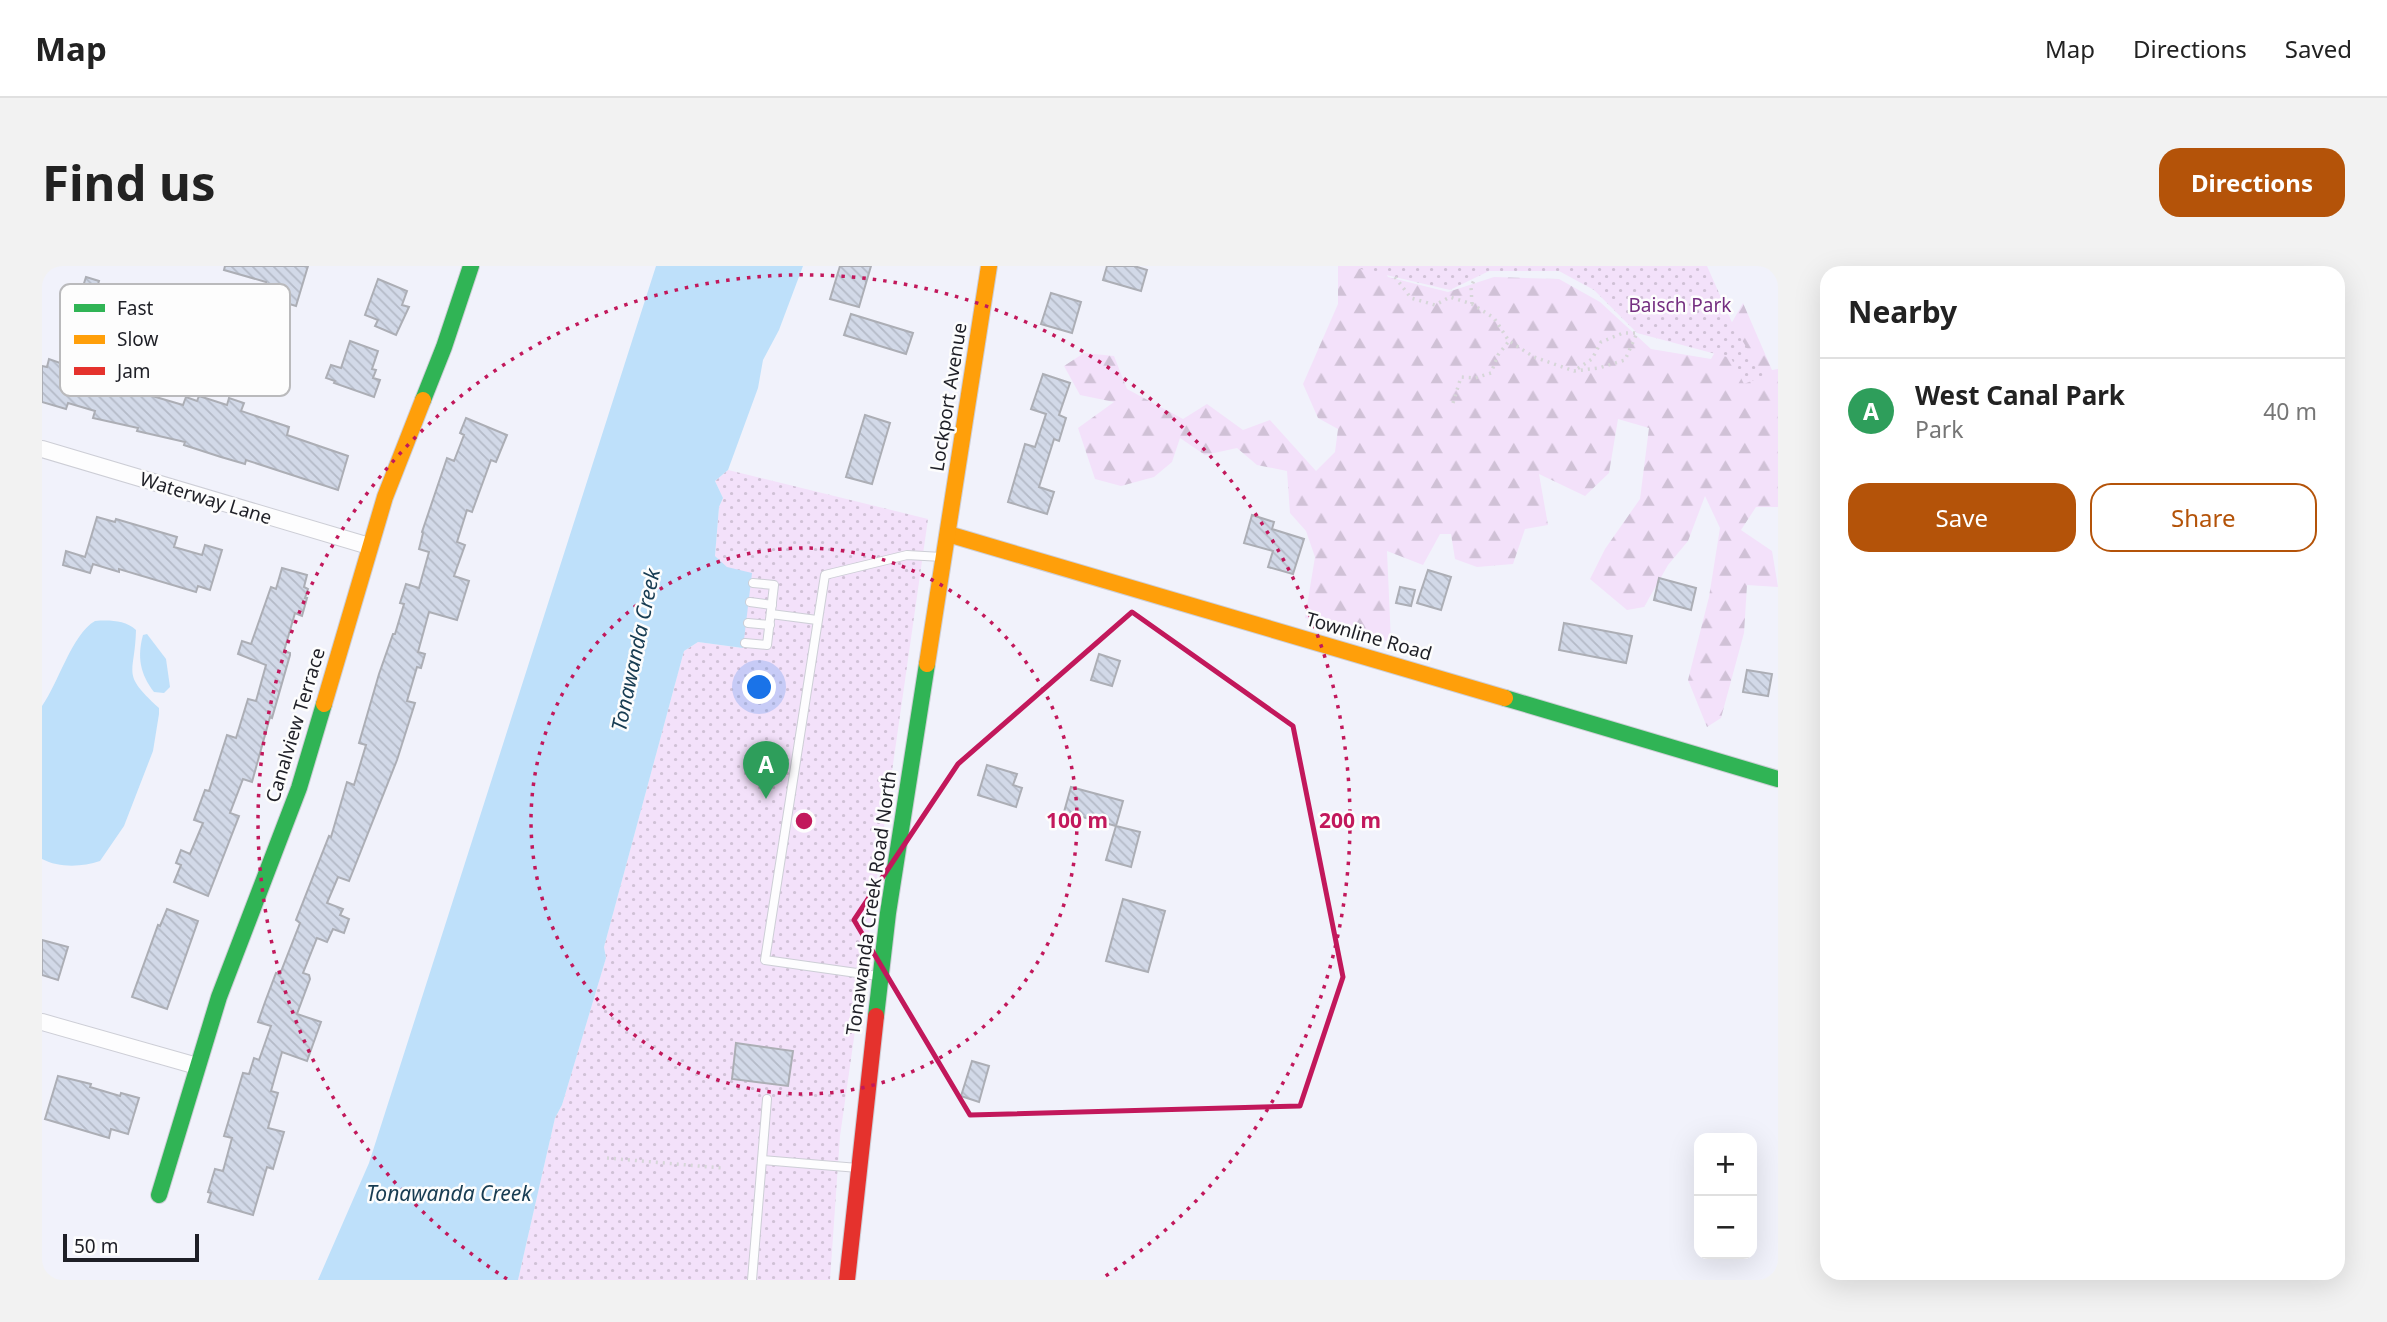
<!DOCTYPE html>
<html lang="en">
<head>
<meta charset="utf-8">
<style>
	body { margin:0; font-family:"Noto Sans",sans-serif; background:#f2f2f2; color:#222 }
	.controls { position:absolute; right:21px; bottom:21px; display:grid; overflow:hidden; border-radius:14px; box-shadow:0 7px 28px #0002 }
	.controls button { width:63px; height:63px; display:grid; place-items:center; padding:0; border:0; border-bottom:2px solid #e0e0e0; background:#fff; color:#222; font:35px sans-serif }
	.scale { position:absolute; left:21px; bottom:18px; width:136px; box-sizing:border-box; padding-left:7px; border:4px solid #1e1f26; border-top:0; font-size:19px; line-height:24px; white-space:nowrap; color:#1e1f26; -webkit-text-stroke:5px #fdfdfd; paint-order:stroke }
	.you { position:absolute; left:718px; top:422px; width:24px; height:24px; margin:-18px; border:5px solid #fff; border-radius:50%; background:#1a73e8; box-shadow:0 0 0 10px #1a73e833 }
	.badge { display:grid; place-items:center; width:46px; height:46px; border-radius:50%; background:#b45309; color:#fff; font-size:23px; font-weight:700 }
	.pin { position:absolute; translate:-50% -58px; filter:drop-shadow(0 2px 4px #0008) }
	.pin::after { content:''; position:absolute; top:37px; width:24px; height:21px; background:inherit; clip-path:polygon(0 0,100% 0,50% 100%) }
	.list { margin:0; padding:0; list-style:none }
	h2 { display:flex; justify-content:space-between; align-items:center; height:91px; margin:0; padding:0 28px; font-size:30px }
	h2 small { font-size:23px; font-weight:400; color:#767676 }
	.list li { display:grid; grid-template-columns:46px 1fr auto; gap:21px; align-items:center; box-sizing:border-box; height:105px; padding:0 28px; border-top:2px solid #e0e0e0 }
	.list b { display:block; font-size:26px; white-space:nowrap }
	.list p { margin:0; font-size:23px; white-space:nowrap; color:#767676 }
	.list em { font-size:23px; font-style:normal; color:#767676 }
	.actions { display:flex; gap:14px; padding:21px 28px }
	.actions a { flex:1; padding:16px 0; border:2px solid #b45309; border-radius:21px; text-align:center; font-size:24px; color:#b45309 }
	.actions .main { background:#b45309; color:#fff }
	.map { position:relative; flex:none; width:1736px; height:1014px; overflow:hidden; border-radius:21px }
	header { display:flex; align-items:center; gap:42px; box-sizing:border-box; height:98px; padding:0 35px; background:#fff; border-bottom:2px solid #e0e0e0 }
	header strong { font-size:33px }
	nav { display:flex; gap:38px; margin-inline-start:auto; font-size:24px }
	.intro { display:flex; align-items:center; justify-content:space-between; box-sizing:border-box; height:168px; padding:0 42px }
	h1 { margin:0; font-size:49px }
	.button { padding:18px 32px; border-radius:21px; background:#b45309; color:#fff; font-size:24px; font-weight:700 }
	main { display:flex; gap:42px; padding:0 42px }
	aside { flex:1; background:#fff; border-radius:21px; box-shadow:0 7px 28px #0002 }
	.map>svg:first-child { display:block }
	.forest { fill:url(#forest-firs) }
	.park { fill:url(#park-dots) }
	.water { fill:#bee0fa }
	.building { fill:url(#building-back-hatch); stroke:#acaeb5; stroke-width:2 }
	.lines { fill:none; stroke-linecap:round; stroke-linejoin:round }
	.lane-casing { stroke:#cdced6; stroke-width:10 }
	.street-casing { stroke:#cdced6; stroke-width:18 }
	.fast-casing { stroke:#cdced6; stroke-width:18 }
	.slow-casing { stroke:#cdced6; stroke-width:18 }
	.jam-casing { stroke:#cdced6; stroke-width:18 }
	.path { stroke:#d6d6d8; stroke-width:3.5; stroke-dasharray:2 5; stroke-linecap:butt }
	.lane { stroke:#fdfdfe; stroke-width:8 }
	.street { stroke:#fdfdfe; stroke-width:16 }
	.fast { stroke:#30b455; stroke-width:16 }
	.slow { stroke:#ff9f0a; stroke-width:16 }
	.jam { stroke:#e5322d; stroke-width:16 }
	.marked { fill:none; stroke:#c2185b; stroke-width:5; stroke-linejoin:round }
	.ring { fill:none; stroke:#c2185b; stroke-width:3.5; stroke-dasharray:3.5 7 }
	.labels { text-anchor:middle; stroke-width:5; stroke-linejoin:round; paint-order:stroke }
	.park-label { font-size:19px; fill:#752f81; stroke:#fdfdfd }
	.street-label { font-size:19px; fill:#1e1f26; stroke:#fdfdfd }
	.water-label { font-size:21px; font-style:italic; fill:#173c52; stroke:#fdfdfd }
	.key { fill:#fdfdfd; stroke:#bababc; stroke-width:2 }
	.key-label { font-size:19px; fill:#1e1f26 }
	.centre { fill:#c2185b; stroke:#fdfdfd; stroke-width:3.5 }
	.ring-label { font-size:21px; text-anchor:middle; font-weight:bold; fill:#c2185b; stroke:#fdfdfd; stroke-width:5; stroke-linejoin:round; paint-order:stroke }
</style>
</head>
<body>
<header>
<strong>Map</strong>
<nav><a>Map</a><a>Directions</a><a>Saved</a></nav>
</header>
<div class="intro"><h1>Find us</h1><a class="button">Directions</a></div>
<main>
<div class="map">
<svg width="1736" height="1014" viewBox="0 0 1736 1014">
	<defs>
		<pattern id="forest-firs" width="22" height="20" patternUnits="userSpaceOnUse" patternTransform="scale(1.75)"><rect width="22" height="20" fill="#f3e1fa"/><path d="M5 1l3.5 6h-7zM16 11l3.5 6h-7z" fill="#d0c1d6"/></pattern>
		<pattern id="park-dots" width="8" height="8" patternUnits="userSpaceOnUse" patternTransform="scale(1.75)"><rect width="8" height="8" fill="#f3e1fa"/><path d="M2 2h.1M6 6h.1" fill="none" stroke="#d0c1d6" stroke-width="1.8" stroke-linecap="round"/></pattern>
		<pattern id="building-back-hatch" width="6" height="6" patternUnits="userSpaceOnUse" patternTransform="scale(1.75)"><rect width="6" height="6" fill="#d2d9e8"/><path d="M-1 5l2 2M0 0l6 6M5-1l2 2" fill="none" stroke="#b4bac7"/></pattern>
	</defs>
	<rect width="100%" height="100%" fill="#f1f2fb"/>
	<polygon class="forest" points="1296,0 1340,0 1346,11 1406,26 1452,11 1517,13 1558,36 1609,83 1669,93 1701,37 1730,104 1736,103 1736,241 1714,241 1699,264 1730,285 1736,321 1705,319 1702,367 1679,452 1665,461 1646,414 1667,331 1678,262 1663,230 1646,275 1626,299 1602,341 1585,344 1548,313 1563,283 1598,233 1607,162 1576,153 1567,207 1543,230 1497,208 1506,259 1483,263 1471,298 1435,301 1413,293 1409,268 1398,268 1381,299 1345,285 1349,376 1263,352 1273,291 1264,265 1248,247 1245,205 1215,199 1195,182 1163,189 1138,172 1130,196 1112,211 1079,220 1053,213 1036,162 1072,136 1038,129 1022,100 1042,87 1072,90 1085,123 1141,153 1165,138 1201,164 1228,154 1274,205 1293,186 1296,163 1276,152 1261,118 1296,38"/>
	<g class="park">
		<polygon points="1306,0 1665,0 1692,61 1722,110 1702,118 1689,92 1595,67 1552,24 1517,5 1447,5 1408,24"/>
		<polygon points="686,204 886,253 798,870 788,1014 476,1014 513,852 520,839 564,692 562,681 642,385 656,376 700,382 685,301 673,290 677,241 681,232 673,215"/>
	</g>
	<g class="water">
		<polygon points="614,0 761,0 737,64 721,94 716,122 686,204 673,215 681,232 677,241 673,290 685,301 710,307 701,382 656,376 642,385 562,681 564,692 520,839 513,852 476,1014 276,1014 327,897"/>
		<path d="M53,355C67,354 83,354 94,364C93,410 78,406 117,442V448L111,485L82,560L58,595C40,601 17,602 0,593V440C16,418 30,368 53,355Z"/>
		<path d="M105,368L124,393L128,421L122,427L112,426C98,408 95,391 101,369Z"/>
	</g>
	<g class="building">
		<polygon points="183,0 266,0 254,40 241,36 238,48 221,43 226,20 224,19 224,16 182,4"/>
		<polygon points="798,0 829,0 817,41 788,33"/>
		<polygon points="1065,0 1092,0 1105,4 1099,25 1061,14"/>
		<polygon points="44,11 57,15 50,38 54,39 49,54 32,49"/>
		<polygon points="336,13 365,25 360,39 367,41 354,69 333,60 336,54 323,49"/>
		<polygon points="1009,27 1039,36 1030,67 999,58"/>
		<polygon points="809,48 871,67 864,88 802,69"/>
		<polygon points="308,75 336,85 330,103 334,104 331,112 338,114 332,131 292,117 293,115 284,112 289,99 299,102"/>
		<polygon points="20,90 37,96 36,99 63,107 64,104 82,109 81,112 109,120 107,129 141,139 144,131 155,135 157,130 185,139 187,132 202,137 199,145 247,161 245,169 306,190 296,224 204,194 203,198 179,191 142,179 143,176 95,165 96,162 51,152 53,145 26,137 24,143 0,136 0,100 5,101 7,93 18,97"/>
		<polygon points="1001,108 1028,117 1017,149 1024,152 1017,175 1012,173 997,221 1012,226 1005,248 966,236 983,178 993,181 1004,148 989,143"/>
		<polygon points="823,149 848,157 830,218 804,211"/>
		<polygon points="424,152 465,169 454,196 449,194 430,246 425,244 415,276 423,279 412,310 427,315 415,354 387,346 376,386 383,388 379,402 375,401 365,435 373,437 355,494 307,615 296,611 285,637 301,643 298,649 307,653 302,667 291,663 285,676 275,672 261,707 267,709 268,713 255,748 279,756 265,795 240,786 229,825 236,827 226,862 242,866 231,903 225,901 211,949 166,936 169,927 166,926 173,903 181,905 190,872 182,870 201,807 207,808 212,792 217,794 229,760 216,756 223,736 234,707 238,708 258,657 254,654 287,570 289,571 305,516 312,519 324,479 317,477 337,408 351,368 353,368 362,338 358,337 364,318 377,322 387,286 377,283 381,267 380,266 405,192 412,195 422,169 418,167"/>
		<polygon points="1210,249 1232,256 1230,263 1262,273 1251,308 1226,301 1231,285 1202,277"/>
		<polygon points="55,251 73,256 74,253 135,271 132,281 160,289 163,279 180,284 168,324 156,320 154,326 77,303 77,306 51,298 48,307 21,299 24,285 43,291"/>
		<polygon points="240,302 265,309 262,321 266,323 263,332 265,332 260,350 253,347 242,385 248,387 248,389 230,452 228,451 210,516 201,513 188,547 197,550 166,630 132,616 139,599 134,597 139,584 148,588 161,557 152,554 163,524 167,525 185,469 194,472 206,433 214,435 224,399 196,388 200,375 209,378 229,321 234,323"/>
		<polygon points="1386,304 1409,311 1399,344 1375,337"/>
		<polygon points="1617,312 1654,322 1649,344 1612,334"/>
		<polygon points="1358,321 1373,324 1369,340 1354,337"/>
		<polygon points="1522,357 1590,370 1584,397 1517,384"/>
		<polygon points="1057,388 1078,395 1070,420 1049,414"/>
		<polygon points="1705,404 1730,408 1726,430 1701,426"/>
		<polygon points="945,499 975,508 971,519 980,522 974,541 936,529"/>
		<polygon points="1029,521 1081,535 1074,560 1098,566 1089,601 1064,594 1074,560 1022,546"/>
		<polygon points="1081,633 1123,645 1106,706 1064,695"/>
		<polygon points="125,643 156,655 125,743 90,731 116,659 118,660"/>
		<polygon points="0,674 26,681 16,714 0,709"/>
		<polygon points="694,777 751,785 746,820 690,813"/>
		<polygon points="930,795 947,800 937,836 919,830"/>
		<polygon points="16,810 49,818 48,821 78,830 79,827 97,832 86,868 69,863 67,872 3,853"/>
	</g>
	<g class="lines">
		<defs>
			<g id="lane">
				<polyline points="708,336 730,339"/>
				<polyline points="729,348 775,354"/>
				<polyline points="706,357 728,359"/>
				<polyline points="703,377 725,379 732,319 711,317"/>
				<polyline points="836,710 723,694 783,309 865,289 900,291"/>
				<polyline points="720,894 816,902"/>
				<polyline points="710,1014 725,833"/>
			</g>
			<g id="street">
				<polyline points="0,183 327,280"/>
				<polyline points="0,756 155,800"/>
			</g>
			<g id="fast">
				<polyline points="381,134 402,81 429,0"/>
				<polyline points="1463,432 1736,513"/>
				<polyline points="834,750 846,647 885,398"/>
				<polyline points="117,929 177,731 257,522 282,438"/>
			</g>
			<g id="slow">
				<polyline points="906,268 1463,432"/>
				<polyline points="885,398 947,0"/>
				<polyline points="282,438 343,231 381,134"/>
			</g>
			<polyline id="jam" points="805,1014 834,750"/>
		</defs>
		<use href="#lane" class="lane-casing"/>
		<use href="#street" class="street-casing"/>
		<use href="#fast" class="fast-casing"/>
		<use href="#slow" class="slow-casing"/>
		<use href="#jam" class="jam-casing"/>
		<g class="path">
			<polyline points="1353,11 1369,32 1393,39 1408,31 1430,38 1452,52 1467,75 1492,91 1532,105 1557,102 1583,94 1595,67 1581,67 1559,76 1550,93 1532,105"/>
			<polyline points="1430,38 1429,21 1433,12"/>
			<polyline points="1411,137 1419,111 1433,112 1449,107 1456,89 1467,75"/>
			<polyline points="565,892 680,902"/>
		</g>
		<use href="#lane" class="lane"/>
		<use href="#street" class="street"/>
		<use href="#fast" class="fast"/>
		<use href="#slow" class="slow"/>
		<use href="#jam" class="jam"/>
	</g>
	<path class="marked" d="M1090,346L1251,460L1301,711L1258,840L928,849L812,654L916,498Z"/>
	<g class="ring">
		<circle cx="762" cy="555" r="273"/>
		<path d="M465 1013A546 546 0 1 1 1059 1013"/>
	</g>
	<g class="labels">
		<g class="park-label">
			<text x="1638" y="46">Baisch Park</text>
		</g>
		<g class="street-label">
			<text transform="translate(906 131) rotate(-81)" y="7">Lockport Avenue</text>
			<text transform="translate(164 232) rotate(17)" y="7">Waterway Lane</text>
			<text transform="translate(1327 370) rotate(16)" y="7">Townline Road</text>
			<text transform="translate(253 459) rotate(-73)" y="7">Canalview Terrace</text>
			<text transform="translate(829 637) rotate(-82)" y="7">Tonawanda Creek Road North</text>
		</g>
		<g class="water-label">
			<text transform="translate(594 384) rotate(-78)" y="7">Tonawanda Creek</text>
			<text x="407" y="935">Tonawanda Creek</text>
		</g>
	</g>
	<rect x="18" y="18" width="230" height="112" rx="10" class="key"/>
	<rect x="32" y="38" width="31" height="8" fill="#30b455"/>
	<rect x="32" y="69" width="31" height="9" fill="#ff9f0a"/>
	<rect x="32" y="101" width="31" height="8" fill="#e5322d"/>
	<g class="key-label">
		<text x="75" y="49">Fast</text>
		<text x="75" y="80">Slow</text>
		<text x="75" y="112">Jam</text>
	</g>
	<circle cx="762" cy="555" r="10" class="centre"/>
	<g class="ring-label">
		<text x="1035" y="562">100 m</text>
		<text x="1308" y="562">200 m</text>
	</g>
</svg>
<div class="controls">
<button>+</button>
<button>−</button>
</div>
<div class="scale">50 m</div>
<div class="you"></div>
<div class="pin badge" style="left:724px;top:533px;background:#2e9e5b">A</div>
</div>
<aside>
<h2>Nearby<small></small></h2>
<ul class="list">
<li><span class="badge" style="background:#2e9e5b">A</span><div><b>West Canal Park</b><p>Park</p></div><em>40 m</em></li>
</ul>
<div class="actions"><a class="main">Save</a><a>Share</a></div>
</aside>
</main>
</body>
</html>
